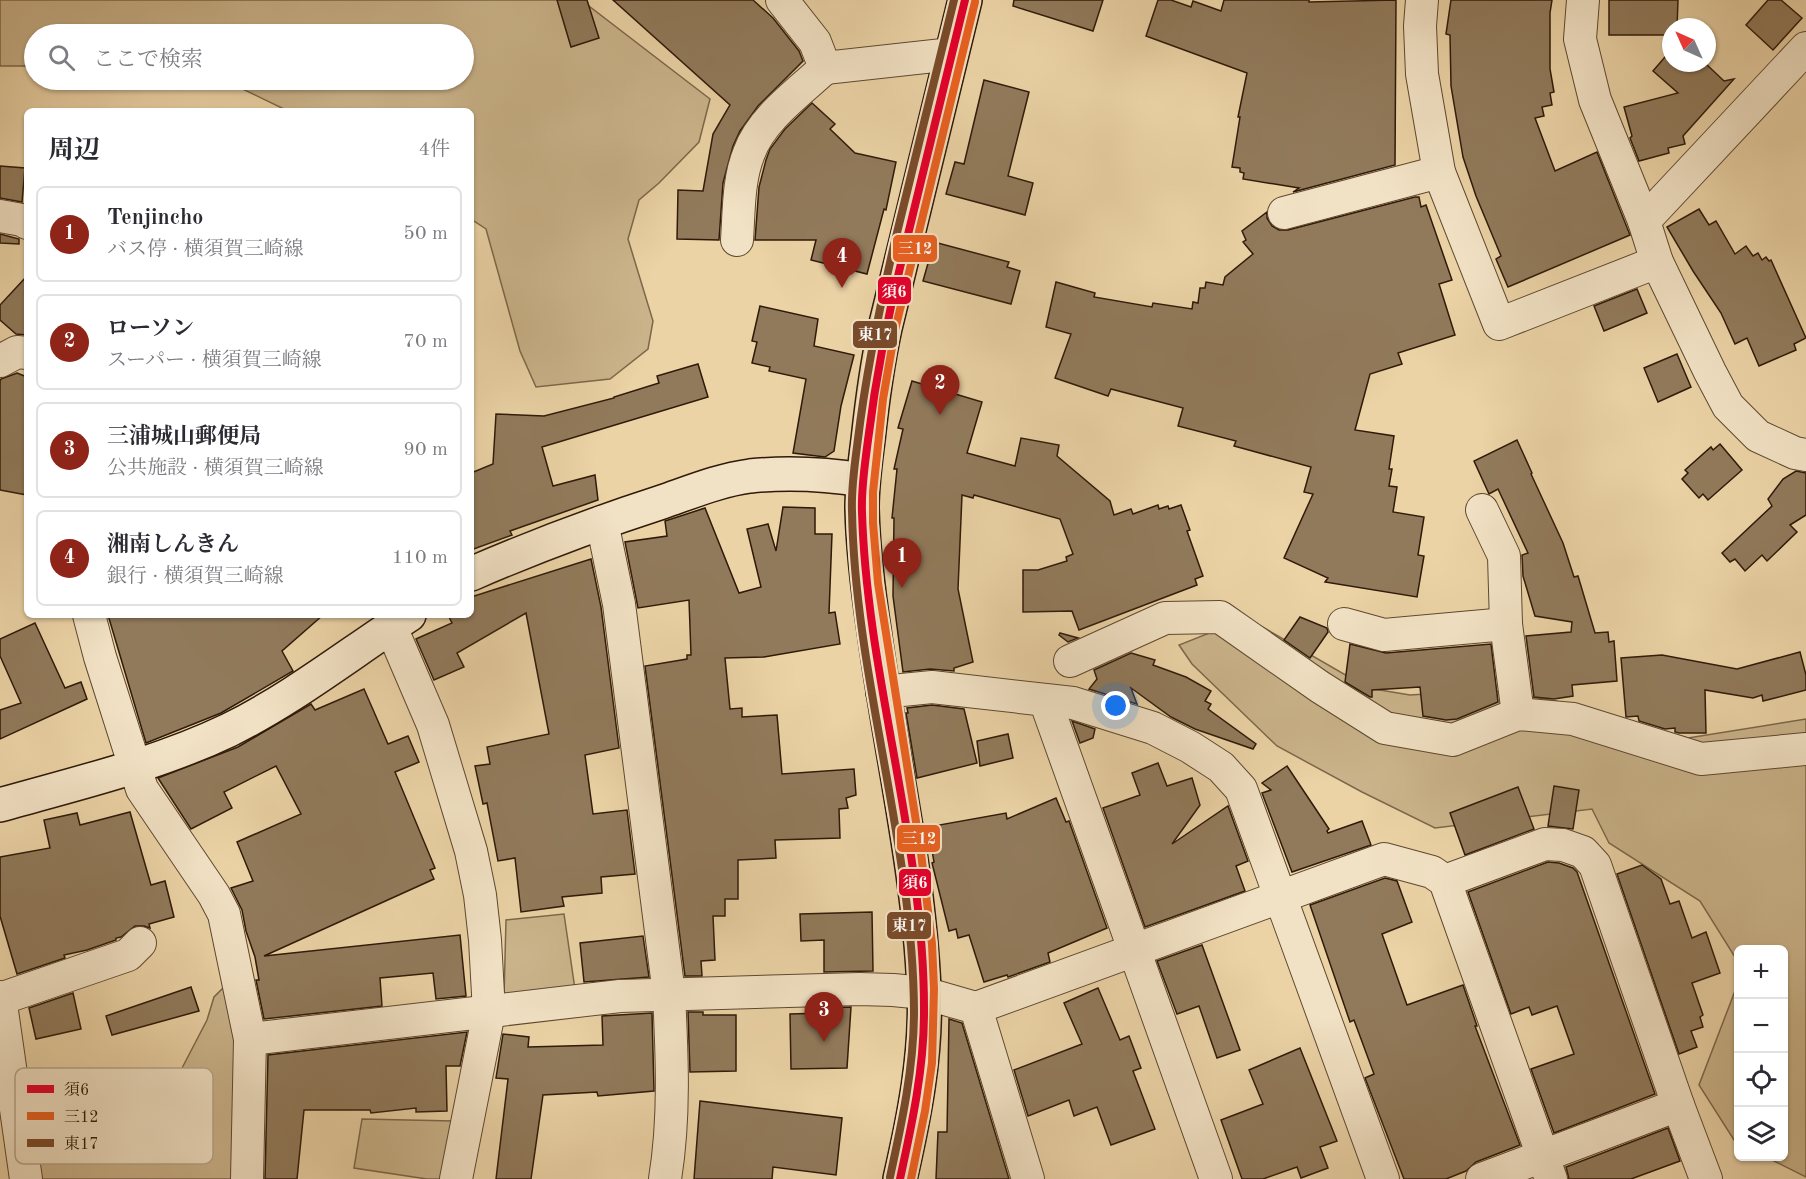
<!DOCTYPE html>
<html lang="ja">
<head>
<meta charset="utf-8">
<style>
	body { margin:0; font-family:"Old Standard TT","Noto Serif JP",serif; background:#f2f2f3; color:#2b2b33 }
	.controls { position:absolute; right:18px; bottom:18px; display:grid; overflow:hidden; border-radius:9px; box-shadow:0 2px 4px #0004 }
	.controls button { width:54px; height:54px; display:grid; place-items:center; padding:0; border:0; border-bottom:2px solid #e1e1e2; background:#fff; color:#2b2b33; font:30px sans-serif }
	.compass { position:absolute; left:1662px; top:18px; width:54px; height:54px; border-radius:50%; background:#fff; box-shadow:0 2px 4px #0004; rotate:315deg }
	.you { position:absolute; left:1116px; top:706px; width:21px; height:21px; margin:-15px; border:4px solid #fff; border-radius:50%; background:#1a73e8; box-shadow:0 0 0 9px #1a73e833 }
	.badge { display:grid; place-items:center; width:39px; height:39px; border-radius:50%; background:#8f2418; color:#fff; font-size:20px; font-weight:700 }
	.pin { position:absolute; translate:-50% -50px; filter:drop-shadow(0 2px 3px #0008) }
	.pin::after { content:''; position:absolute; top:32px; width:21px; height:18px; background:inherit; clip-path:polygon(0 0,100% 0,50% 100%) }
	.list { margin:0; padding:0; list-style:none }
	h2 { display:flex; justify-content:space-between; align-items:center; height:78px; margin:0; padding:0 24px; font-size:26px }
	h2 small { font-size:20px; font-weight:400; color:#7c7c81 }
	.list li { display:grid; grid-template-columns:39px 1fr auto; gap:18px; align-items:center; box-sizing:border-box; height:96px; margin:0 12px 12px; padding:0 12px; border:2px solid #e1e1e2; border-radius:9px }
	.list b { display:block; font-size:22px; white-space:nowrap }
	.list p { margin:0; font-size:20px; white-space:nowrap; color:#7c7c81 }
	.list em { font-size:20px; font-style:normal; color:#7c7c81 }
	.icon { flex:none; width:33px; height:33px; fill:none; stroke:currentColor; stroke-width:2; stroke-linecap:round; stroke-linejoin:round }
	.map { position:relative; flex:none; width:1806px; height:1179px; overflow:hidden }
	.search { position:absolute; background:#fff; box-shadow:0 2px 4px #0004; left:24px; top:24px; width:450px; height:66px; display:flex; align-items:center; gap:15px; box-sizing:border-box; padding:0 21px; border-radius:33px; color:#7c7c81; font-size:22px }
	.panel { position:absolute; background:#fff; box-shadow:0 2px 4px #0004; left:24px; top:108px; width:450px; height:510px; border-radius:9px }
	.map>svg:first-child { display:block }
	.green { fill:#cbb48b; stroke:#7d674a; stroke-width:1.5 }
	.building { fill:#917a5b; stroke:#2f1a09; stroke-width:1.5 }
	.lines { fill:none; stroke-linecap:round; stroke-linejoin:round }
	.street-casing { stroke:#5e4830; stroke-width:34 }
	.secondary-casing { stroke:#2f1a09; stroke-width:36 }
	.primary-casing { stroke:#2f1a09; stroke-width:36 }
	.street { stroke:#f2e2c5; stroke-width:32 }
	.secondary { stroke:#f2e2c5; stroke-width:33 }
	.primary { stroke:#ebd3a6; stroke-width:33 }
	.bus-1-casing { stroke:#f2e2c5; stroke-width:12 }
	.bus-2-casing { stroke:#f2e2c5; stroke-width:12 }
	.bus-3-casing { stroke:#f2e2c5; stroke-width:12 }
	.bus-1 { stroke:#e4002b; stroke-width:8 }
	.bus-2 { stroke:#e86121; stroke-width:8 }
	.bus-3 { stroke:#7a4b2a; stroke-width:8 }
	.key { fill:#f2e2c5; stroke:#b8a68d; stroke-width:1.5 }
	.key-label { font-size:16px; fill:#2f1a09 }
	.line-badge { stroke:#f2e2c5; stroke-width:2 }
	.badge-label { font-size:16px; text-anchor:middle; font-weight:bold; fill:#fff }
</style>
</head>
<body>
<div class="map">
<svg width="1806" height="1179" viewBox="0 0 1806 1179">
	<rect width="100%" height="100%" fill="#ebd3a6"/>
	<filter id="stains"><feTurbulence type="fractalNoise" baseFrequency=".00333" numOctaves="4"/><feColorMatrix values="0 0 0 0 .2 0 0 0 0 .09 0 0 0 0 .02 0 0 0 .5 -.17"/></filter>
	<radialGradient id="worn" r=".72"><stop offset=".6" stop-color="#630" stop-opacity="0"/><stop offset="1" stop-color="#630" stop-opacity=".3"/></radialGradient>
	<g class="green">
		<polygon points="0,0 581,0 710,99 699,142 659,183 639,200 628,239 653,321 648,349 610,379 536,387 520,351 486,229 471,219 471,111 288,111 224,80 464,80 464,34 34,34 34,66 0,66"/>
		<polygon points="1247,618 1368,688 1410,695 1490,690 1556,701 1688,738 1806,719 1806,1177 1766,1157 1784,1156 1784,950 1738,950 1738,962 1700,901 1609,843 1592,809 1435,828 1362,792 1277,746 1192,664 1179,645"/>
		<polygon points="564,914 576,996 504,997 506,920"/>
		<polygon points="229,982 239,1035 231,1179 41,1179 34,1124 181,1070 207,1020 214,997"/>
		<polygon points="1738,983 1738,1142 1734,1140 1699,1085"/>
		<polygon points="362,1119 453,1121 444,1179 427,1179 354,1168"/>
	</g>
	<g class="building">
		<polygon points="557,0 587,0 599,38 571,47"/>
		<polygon points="613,0 753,0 773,18 799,51 803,61 758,106 740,131 733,146 723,183 719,240 677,239 678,190 703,191 713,134 730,105"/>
		<polygon points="1014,0 1103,0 1093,31 1013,6"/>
		<polygon points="1158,0 1171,0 1191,7 1193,1 1221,11 1224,0 1309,0 1309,2 1396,0 1395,165 1293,192 1299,188 1243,179 1244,173 1240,172 1240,168 1232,167 1240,117 1238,117 1247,73 1146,36"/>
		<polygon points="1451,0 1552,0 1550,13 1550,69 1554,92 1550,93 1552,105 1542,107 1544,116 1535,118 1555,171 1597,152 1630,235 1508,287 1496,259 1501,256 1476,196 1463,157 1451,86 1450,35 1446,34"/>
		<polygon points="1609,0 1678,0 1677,27 1671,27 1671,35 1609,35"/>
		<polygon points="1768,0 1781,0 1802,18 1773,50 1746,25"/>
		<polygon points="1671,50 1671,63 1705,63 1724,81 1734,79 1683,136 1685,144 1668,148 1669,153 1639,161 1630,138 1632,136 1624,107 1678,93 1653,71"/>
		<polygon points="984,80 1029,92 1008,176 1033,183 1025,215 946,194 955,162 964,164"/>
		<polygon points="812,103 835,124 830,129 855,153 896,162 886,210 884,209 867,274 811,260 816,240 755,240 759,187 766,160 770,149 785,129"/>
		<polygon points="0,166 25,168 22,202 0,198"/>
		<polygon points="1415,197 1419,197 1421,207 1426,205 1452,280 1439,284 1455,335 1398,353 1402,364 1370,374 1355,430 1394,436 1389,469 1392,469 1389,486 1397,487 1393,512 1424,517 1418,555 1424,556 1417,597 1325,582 1328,578 1284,558 1313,494 1304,492 1311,467 1234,446 1236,441 1178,426 1183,408 1111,389 1108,396 1055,378 1071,334 1046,327 1056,282 1095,293 1094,297 1152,307 1153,303 1192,309 1193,302 1198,303 1200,288 1205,288 1206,282 1223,285 1225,277 1253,254 1243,242 1246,240 1242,231 1267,212 1267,218 1272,226 1279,230 1288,230"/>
		<polygon points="1699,209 1709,225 1716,221 1735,254 1746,246 1753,256 1758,253 1762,260 1766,257 1769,261 1771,260 1806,338 1794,344 1796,350 1759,366 1747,338 1735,344 1721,313 1693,271 1667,227"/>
		<polygon points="0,234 19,239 19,244 0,243"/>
		<polygon points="934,242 1009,262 1007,267 1020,271 1011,304 923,281"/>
		<polygon points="27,276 27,335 16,334 0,320 0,305"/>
		<polygon points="1637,289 1647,313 1604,331 1594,306"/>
		<polygon points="760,306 818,319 814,346 854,355 841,406 834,451 825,457 793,453 806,379 769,371 770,367 752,363 757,342 752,341"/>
		<polygon points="1677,354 1691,387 1658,402 1644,368"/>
		<polygon points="698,364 708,397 542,447 553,486 595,475 598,500 510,531 512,535 471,550 471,473 493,464 496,414 544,416 614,398 614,397 659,383 657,376"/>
		<polygon points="17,373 27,377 27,495 0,490 0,381 1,379"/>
		<polygon points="912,381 982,402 967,453 1015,466 1021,438 1059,445 1057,456 1110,501 1114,515 1131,509 1133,514 1158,505 1159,509 1168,506 1169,509 1181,505 1190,530 1187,531 1203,576 1195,579 1197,585 1079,630 1072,611 1023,612 1023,570 1038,570 1067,561 1066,557 1073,554 1060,519 974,495 973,498 962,495 958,589 973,662 954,668 954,671 930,669 903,672 893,596 894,518 892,518 897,469 894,469 903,429 898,428"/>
		<polygon points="1517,440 1532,473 1531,474 1563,543 1574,577 1578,576 1595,633 1608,632 1609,642 1614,641 1617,681 1572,685 1573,696 1554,699 1534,697 1526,636 1571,632 1572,622 1535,616 1523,576 1522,555 1528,553 1498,489 1489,494 1474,461"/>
		<polygon points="1720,444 1742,470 1708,500 1703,494 1699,498 1682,479 1688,473 1685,470 1711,447 1713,450"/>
		<polygon points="1796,471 1806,473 1806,515 1790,525 1797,532 1767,561 1762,555 1745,571 1735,559 1730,562 1722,553 1772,506 1768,499 1783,479"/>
		<polygon points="783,507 815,508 815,534 832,534 829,613 835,612 840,644 764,657 725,658 730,709 742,708 742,717 777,715 782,774 854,769 856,795 846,798 848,808 839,809 840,838 775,840 776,858 738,860 738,899 725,899 725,916 713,916 715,960 701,961 702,976 685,976 645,666 687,659 687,655 691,655 689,600 638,608 625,542 667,536 665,521 705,508 739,593 761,587 747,529 768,524 776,551"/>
		<polygon points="591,559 601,607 619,748 585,755 593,814 627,810 635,874 601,877 602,893 562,897 564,906 521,912 515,858 498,861 487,803 483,804 475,766 490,764 487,747 549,734 526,613 457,653 464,667 434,680 416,639 452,623 448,615 471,615 471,597"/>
		<polygon points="108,615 323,615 282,651 293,671 221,713 146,743"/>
		<polygon points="1300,617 1327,628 1328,632 1310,658 1284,640"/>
		<polygon points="35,623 65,688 81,682 87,699 0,739 0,710 21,703 0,656 0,639"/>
		<polygon points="1060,633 1078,638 1068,642 1059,635"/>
		<polygon points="1350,644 1386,653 1491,644 1498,702 1457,719 1446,720 1423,716 1420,687 1372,690 1372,697 1370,697 1345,682"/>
		<polygon points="1800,652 1806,675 1806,690 1763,701 1762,695 1753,698 1705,690 1706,733 1679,733 1675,732 1675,728 1665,729 1639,721 1638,716 1626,717 1621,658 1662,655 1737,669"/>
		<polygon points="1131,653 1155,660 1153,665 1186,677 1211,691 1205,701 1211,704 1208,709 1256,744 1253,749 1195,729 1171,717 1131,688 1137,704 1089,689 1097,679 1094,670"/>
		<polygon points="364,689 388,744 408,736 419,762 395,772 435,868 430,870 434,879 264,956 460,935 466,996 436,999 433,973 380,978 382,1006 264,1019 256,980 259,980 255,957 246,931 242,910 231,888 253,881 237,842 301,814 276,766 224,792 232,808 191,829 158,778 238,747 311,704 315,710"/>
		<polygon points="932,705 964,709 977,763 917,778 906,713 908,713 907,708"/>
		<polygon points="1072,721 1095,729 1093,738 1080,743"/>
		<polygon points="1008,734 1013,758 980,766 977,741"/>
		<polygon points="1158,763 1167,786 1192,778 1200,805 1172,844 1228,806 1248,861 1236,866 1245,891 1145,927 1103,808 1140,795 1132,773"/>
		<polygon points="1287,766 1329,829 1327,831 1328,833 1362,821 1371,845 1292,872 1262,793 1271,790 1262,783"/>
		<polygon points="1554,786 1579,790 1573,829 1548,826"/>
		<polygon points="1518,787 1534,829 1465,855 1450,813"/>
		<polygon points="1056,798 1066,822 1069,821 1107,928 1048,953 1050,962 1008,977 1007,975 984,982 969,935 958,938 956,929 949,931 932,863 934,862 928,827 1006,813 1007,819"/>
		<polygon points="130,812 151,885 165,881 174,917 149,924 150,928 144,926 135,926 121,937 116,938 116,940 87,950 64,955 65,958 17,974 0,916 0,857 50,848 44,820 77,813 80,825"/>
		<polygon points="1548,862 1559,863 1573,868 1577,872 1655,1094 1554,1133 1531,1069 1574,1054 1557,1006 1532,1015 1529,1007 1511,1014 1468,892"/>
		<polygon points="1642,865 1661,879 1670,904 1679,901 1692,938 1706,932 1720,973 1692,983 1703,1015 1700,1017 1703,1027 1691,1031 1697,1047 1679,1054 1617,874"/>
		<polygon points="1385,878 1397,881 1412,922 1382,934 1407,1005 1463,985 1477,1026 1475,1026 1520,1145 1476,1162 1466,1171 1446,1179 1404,1179 1365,1078 1374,1074 1354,1020 1350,1022 1310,905"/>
		<polygon points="872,912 873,971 824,972 824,940 801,941 800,914"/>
		<polygon points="643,936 649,977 584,982 580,943"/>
		<polygon points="1202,945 1240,1050 1217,1058 1199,1006 1177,1014 1157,961"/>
		<polygon points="191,987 199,1011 112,1035 106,1016"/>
		<polygon points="1098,988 1120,1040 1129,1036 1141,1068 1133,1071 1155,1129 1111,1145 1097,1107 1074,1116 1069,1100 1028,1116 1014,1070 1082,1044 1064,1003"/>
		<polygon points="73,993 81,1029 36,1039 29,1008"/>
		<polygon points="851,1007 847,1068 791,1069 790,1014 825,1013 825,1008"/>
		<polygon points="688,1012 703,1012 703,1015 736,1015 736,1071 690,1072"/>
		<polygon points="652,1013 654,1091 598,1096 597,1092 543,1095 531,1179 496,1179 508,1079 496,1078 503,1034 529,1037 528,1047 603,1045 602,1016"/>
		<polygon points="949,1019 962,1023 1009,1179 936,1179 938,1132 947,1132"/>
		<polygon points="467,1032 460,1066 446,1066 447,1111 416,1112 416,1108 371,1113 370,1110 304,1110 297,1179 265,1179 268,1055"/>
		<polygon points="1300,1048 1337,1141 1320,1147 1328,1168 1301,1178 1297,1167 1263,1179 1242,1179 1221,1120 1263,1104 1249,1070"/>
		<polygon points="700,1101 842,1118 836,1175 773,1167 772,1179 694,1179"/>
		<polygon points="1668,1128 1680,1161 1631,1179 1569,1179 1566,1167"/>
	</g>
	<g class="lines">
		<defs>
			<g id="street">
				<polyline points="782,0 815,42 825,68 952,54"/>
				<polyline points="1422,0 1420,26 1422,74 1439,172 1499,324 1657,262"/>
				<polyline points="1583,0 1580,39 1595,100 1644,221 1657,262 1710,372 1728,406 1758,436 1795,453 1806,455"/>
				<polyline points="1284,213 1439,172"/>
				<polyline points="0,216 22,220 27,223"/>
				<polyline points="1644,221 1806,48"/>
				<path d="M737,240C739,211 738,180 749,153C761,119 799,92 825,68"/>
				<polyline points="0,361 17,352 27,353"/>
				<polyline points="1482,510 1504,556 1506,624"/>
				<path d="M602,522L619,604L669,994C672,1055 675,1118 665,1179"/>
				<polyline points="89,615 100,657 142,789 214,895 224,914 250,1039 247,1179"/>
				<polyline points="1344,624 1384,635 1506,624 1518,714"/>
				<polyline points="391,627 433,725 471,851 480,895 485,940 489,1012 456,1179"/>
				<polyline points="1070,661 1165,618 1220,617 1320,687 1385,728 1453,740 1518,714 1573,719 1701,759 1806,749"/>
				<polyline points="882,692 932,687 1073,703 1153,728 1190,747 1221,767 1241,789 1383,1179"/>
				<polyline points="1045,700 1216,1179"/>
				<polyline points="1445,881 1545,844 1563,845 1583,852 1595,865 1678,1105 1706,1179"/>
				<polyline points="0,997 26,1179"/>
				<polyline points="0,999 128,955 140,943"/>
				<polyline points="976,1008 1028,1179"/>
				<polyline points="250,1039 620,996 859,989 893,990 924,993 976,1008 1384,859 1432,872 1445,881 1551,1179"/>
				<polyline points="1482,1179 1678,1105"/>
			</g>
			<g id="secondary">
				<path d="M471,574C533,547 597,523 662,502C691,492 720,480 750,476C788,472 825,474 863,480"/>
				<path d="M0,805C77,783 156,765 229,730C292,699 349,654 409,615"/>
			</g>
			<path id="primary" d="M900,1179C914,1118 927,1053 924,990C919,869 890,750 874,630C868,590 863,549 862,508C862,485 865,463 868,440C872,403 877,365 885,328L965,0"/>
		</defs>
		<use href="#street" class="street-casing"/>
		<use href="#secondary" class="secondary-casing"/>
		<use href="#primary" class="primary-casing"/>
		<use href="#street" class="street"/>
		<use href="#secondary" class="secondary"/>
		<use href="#primary" class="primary"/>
		<defs>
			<path id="bus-1" d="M900,1179C912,1124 924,1069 924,1013C925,844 867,680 862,512C861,488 865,464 868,440C876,376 888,314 904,251C924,167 945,84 965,0"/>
			<polyline id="bus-2" points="911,1179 925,1111 932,1063 934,989 932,944 921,853 878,583 873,523 873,492 883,399 895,330 975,2"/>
			<path id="bus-3" d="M890,1177C902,1122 914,1067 914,1011C913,842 855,679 852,511C851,487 855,463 858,439C866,372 879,310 894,245C914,163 934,82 954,0"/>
		</defs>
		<use href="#bus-1" class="bus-1-casing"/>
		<use href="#bus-2" class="bus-2-casing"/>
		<use href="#bus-3" class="bus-3-casing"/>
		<use href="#bus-1" class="bus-1"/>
		<use href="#bus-2" class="bus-2"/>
		<use href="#bus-3" class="bus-3"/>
	</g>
	<rect x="15" y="1068" width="198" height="96" rx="9" class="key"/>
	<rect x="27" y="1085" width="27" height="8" fill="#e4002b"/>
	<rect x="27" y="1112" width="27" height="8" fill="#e86121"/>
	<rect x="27" y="1139" width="27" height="8" fill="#7a4b2a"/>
	<g class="key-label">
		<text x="64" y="1095">須6</text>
		<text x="64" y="1122">三12</text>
		<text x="64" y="1149">東17</text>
	</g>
	<g class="line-badge">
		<rect x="892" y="234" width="46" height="29" rx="6" fill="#e86121"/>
		<rect x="877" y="276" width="35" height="29" rx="6" fill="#e4002b"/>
		<rect x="852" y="320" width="46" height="29" rx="6" fill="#7a4b2a"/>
		<rect x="896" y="824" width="45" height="29" rx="6" fill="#e86121"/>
		<rect x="898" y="868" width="34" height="29" rx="6" fill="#e4002b"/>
		<rect x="886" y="911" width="46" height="29" rx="6" fill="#7a4b2a"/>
	</g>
	<g class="badge-label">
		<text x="915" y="254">三12</text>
		<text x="894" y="297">須6</text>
		<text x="875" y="340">東17</text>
		<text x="919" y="844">三12</text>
		<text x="915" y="888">須6</text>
		<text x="909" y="931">東17</text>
	</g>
	<rect width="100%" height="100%" filter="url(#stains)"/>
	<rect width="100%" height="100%" fill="url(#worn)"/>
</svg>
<div class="controls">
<button>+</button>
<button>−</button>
<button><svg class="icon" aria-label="locate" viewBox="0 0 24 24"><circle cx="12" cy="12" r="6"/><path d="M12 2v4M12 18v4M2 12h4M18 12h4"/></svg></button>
<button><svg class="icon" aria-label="layers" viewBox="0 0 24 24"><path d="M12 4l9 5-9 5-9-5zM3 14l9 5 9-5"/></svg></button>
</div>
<svg class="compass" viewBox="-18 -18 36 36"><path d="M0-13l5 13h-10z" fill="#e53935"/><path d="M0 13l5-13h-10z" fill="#7c7c81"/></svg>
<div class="you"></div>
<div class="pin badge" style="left:902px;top:588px">1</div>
<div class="pin badge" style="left:940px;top:415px">2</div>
<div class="pin badge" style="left:824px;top:1042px">3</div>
<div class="pin badge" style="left:842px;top:288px">4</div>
<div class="search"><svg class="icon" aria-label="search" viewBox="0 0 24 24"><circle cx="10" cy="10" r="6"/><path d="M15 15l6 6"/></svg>ここで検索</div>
<section class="panel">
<h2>周辺<small>4件</small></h2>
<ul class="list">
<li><span class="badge">1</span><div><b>Tenjincho</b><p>バス停 · 横須賀三崎線</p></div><em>50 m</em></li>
<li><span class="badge">2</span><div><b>ローソン</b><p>スーパー · 横須賀三崎線</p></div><em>70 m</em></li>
<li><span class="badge">3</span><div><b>三浦城山郵便局</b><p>公共施設 · 横須賀三崎線</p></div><em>90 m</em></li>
<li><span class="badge">4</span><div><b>湘南しんきん</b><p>銀行 · 横須賀三崎線</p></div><em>110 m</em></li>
</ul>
</section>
</div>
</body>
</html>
